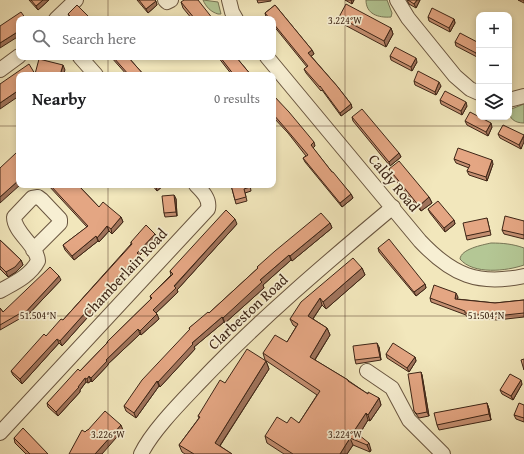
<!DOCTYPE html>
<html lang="en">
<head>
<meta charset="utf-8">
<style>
	body { margin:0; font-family:"Gentium Book Plus",serif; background:#f2f2f2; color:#202124 }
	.controls { position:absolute; right:12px; top:12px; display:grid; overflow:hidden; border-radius:8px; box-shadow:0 2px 6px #0003 }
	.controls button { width:36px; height:36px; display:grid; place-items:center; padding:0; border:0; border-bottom:1px solid #e0e0e0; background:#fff; color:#202124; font:20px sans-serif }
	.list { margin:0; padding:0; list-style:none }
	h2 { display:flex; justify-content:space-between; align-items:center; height:52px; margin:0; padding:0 16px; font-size:17px }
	h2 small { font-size:13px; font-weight:400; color:#757577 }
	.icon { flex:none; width:22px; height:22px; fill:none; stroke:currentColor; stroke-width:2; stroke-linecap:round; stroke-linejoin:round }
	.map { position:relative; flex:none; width:524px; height:454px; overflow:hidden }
	.search { position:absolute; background:#fff; box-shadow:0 2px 6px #0003; left:16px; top:16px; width:260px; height:44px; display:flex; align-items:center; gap:10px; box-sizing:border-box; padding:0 14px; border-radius:8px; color:#757577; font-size:15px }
	.panel { position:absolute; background:#fff; box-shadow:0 2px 6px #0003; left:16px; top:72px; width:260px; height:116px; border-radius:8px }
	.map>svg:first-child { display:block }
	.green { fill:#b4c795; stroke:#787656 }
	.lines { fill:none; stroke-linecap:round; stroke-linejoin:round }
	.minor-casing { stroke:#6a5640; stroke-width:16 }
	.minor { stroke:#f7efd3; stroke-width:14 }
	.wall { fill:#c48f71; stroke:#3d2516 }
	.shaded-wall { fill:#a0745c; stroke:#3d2516 }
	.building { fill:#e4a683; stroke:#3d2516 }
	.ticks { fill:none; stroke:#3d2516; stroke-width:1; stroke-opacity:0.45 }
	.labels { text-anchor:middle; stroke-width:3.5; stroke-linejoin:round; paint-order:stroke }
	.street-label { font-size:15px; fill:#3d2516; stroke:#f7efd3 }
	.ticks-label { font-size:10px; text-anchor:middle; fill:#3d2516; stroke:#f7efd3; stroke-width:3.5; stroke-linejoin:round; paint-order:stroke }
</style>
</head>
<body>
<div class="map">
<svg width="524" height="454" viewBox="0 0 524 454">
	<rect width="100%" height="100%" fill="#f2e7bc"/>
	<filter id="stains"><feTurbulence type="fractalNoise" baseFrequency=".005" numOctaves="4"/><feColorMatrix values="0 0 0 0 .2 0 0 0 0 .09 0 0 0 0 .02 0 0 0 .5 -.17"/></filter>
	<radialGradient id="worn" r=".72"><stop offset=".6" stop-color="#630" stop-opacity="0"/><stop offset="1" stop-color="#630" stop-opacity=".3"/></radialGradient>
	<g class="green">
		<path d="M203,0L218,2L221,14H218C211,12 206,7 203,0Z"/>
		<path d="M366,0H387L392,13L391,17C378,18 366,14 366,0Z"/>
		<path d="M524,104V123C515,123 509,119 509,110Z"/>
		<path d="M491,243C503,243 513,244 524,248V265C507,271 473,275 460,259C461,249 482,245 491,243Z"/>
	</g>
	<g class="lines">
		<defs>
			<g id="minor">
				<polyline points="165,0 167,2 171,0"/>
				<polyline points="229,0 232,12 236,19"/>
				<polyline points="397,0 408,18 455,76 470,89 479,93"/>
				<polyline points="56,19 76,0"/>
				<polyline points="80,57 96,75"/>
				<path d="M267,57L420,241C452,275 478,286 524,276"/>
				<polyline points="0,70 19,56"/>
				<polyline points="509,100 524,96"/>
				<path d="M0,291C14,283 30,276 38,261C37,245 14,233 14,217L32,198L38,197L42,200L60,219V223L33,250"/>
				<polyline points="367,371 392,388 409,420 443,454"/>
				<path d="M0,433L208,209C210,199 203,192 196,185"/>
				<path d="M141,454C152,431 181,402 199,383C259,320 326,263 393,207"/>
			</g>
		</defs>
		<use href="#minor" class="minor-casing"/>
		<use href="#minor" class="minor"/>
	</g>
	<g class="wall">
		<polygon points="29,0 49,0 38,10"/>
		<polygon points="137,0 155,0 157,5 148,13"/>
		<polygon points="257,0 271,0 271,1 258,3"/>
		<polygon points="345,0 354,0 352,4"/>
		<polygon points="407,0 420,0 416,8 409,4"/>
		<polygon points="518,0 524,0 524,3"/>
		<polygon points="181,2 213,19 192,19 183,8"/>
		<polygon points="275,5 312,50 314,54 311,56 337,86 351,104 352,108 341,116 322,90 321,91 306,73 304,69 307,67 273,25 273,19 268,19 266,17 265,13"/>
		<polygon points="68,14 91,19 71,19 70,18"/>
		<polygon points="339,17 391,28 393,34 386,47 341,23"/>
		<polygon points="428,17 454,19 455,23 450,32 429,21"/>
		<polygon points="455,42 479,43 479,54 477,57 456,46"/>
		<polygon points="390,56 417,62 412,71 391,60"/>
		<polygon points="106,57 128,57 144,75 127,75 111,57 109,59"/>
		<polygon points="218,57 236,57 251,75 232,75"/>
		<polygon points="414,81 441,86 436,95 415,85"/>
		<polygon points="273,95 315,146 313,148 332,172 351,194 353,198 342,207 305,162 303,158 306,156 288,133 273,117"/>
		<polygon points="440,100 467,106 462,115 441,104"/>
		<polygon points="352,117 399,153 401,157 390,166 353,121"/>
		<polygon points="465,121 492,127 488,136 467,125"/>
		<polygon points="498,134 524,135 521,149 500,138"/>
		<polygon points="454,159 493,164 487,181 469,175 467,171 469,168 456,163"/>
		<polygon points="389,169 429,197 432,203 421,211 391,175"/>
		<polygon points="48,185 78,185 99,207 121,217 123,222 112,234 109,231 99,242 98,241 74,260 65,250 63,245 87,227"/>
		<polygon points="152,185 164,185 157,191"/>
		<polygon points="231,185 250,185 251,191 245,193 247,201 236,204"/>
		<polygon points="174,195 176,199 177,216 165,217 164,213"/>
		<polygon points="428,209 454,220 455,224 445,232 430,213"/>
		<polygon points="487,218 491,235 467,240 466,236"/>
		<polygon points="524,221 524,239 504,234 502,230"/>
		<polygon points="330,223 332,228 292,261 291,260 263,285 264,288 225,323 224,322 194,347 195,349 160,387 159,386 136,418 126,411 124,406 190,330 189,328 209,313 258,268 257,267"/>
		<polygon points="237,224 177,290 178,292 156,313 159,319 141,335 140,334 108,364 108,365 92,382 91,381 88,383 86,382 80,390 80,392 58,416 48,407 47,403 80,371 107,343 107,342 151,299 150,296 171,275 170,271"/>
		<polygon points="155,234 157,238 139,256 140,260 119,281 120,283 104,299 62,346 59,343 22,384 13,375 11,371 63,320 131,244 131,242"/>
		<polygon points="0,240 21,260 23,265 16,272 8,277 0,269"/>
		<polygon points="378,248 425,284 426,288 416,296 379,252"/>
		<polygon points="362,268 365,275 326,309 322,305 313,319 327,328 330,335 315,360 348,380 349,381 368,394 379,398 381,405 370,421 368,420 359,435 371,450 370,452 353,445 347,454 284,454 267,443 265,436 287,423 299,423 317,395 265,360 263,353 287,342 296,327 293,325 290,319"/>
		<polygon points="61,280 23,320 21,318 0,330 0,308 3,312"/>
		<polygon points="458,297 457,299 495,303 524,300 524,317 497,320 467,317 466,315 431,302 430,298"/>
		<polygon points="379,347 381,360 356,364 355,360"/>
		<polygon points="386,354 415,357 416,361 409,372 387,358"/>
		<polygon points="266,361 269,369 220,446 232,454 185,454 182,452 179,445 199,418 198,416 225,383"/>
		<polygon points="421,372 422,375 429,416 419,418 416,414 414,411"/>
		<polygon points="522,384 513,400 502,394 500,390"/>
		<polygon points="487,403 489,409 491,420 439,430 437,425"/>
		<polygon points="524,405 524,422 516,419 514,415"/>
		<polygon points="14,438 48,454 26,454 15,443"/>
	</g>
	<g class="shaded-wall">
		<polygon points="43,0 49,0 38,10 36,6"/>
		<polygon points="351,0 354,0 352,4"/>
		<polygon points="417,0 420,0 416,8 414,4"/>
		<polygon points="156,1 157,5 148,13 146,9"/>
		<polygon points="454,19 455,23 450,32 449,28"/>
		<polygon points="391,28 393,34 386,47 384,41"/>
		<polygon points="19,31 19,36 0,48 0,43"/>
		<polygon points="479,47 479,54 477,57 476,53"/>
		<polygon points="312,50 314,54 310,57 308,53"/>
		<polygon points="416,58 417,62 412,71 411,67"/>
		<polygon points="63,65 65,70 63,75 60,75"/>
		<polygon points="439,82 441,86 436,95 435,92"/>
		<polygon points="19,90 19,96 0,109 0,103"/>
		<polygon points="466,102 467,106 462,115 461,111"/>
		<polygon points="351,104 352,108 341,116 340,113"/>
		<polygon points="491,123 492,127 488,136 486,132"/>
		<polygon points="524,136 524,142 521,149 519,145"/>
		<polygon points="314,142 315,146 312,149 311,145"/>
		<polygon points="399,153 401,157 390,166 389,162"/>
		<polygon points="492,160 493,164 487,181 486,177"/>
		<polygon points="19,180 19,185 20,185 0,203 0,197"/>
		<polygon points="158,185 164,185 157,191 156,187"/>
		<polygon points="351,194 353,198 342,207 340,203"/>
		<polygon points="174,195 176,199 177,216 176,212"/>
		<polygon points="429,197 432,203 421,211 419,206"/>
		<polygon points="121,217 123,222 112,234 111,229"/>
		<polygon points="235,219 237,224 177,290 178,292 155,314 153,310"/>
		<polygon points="454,220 455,224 445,232 444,228"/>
		<polygon points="330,223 332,228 292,261 290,256"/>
		<polygon points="107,226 109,231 99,242 97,238"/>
		<polygon points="155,234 157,238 139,256 140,260 119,281 120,283 104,299 62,346 60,341 117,277 137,253"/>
		<polygon points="96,236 98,241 74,260 72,256"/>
		<polygon points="289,255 291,260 263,285 264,288 225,323 223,318 260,280"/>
		<polygon points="21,260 23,265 16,272 8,277 6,272"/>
		<polygon points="362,268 365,275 326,309 323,302"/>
		<polygon points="59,276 61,280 23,320 22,316"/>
		<polygon points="425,284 426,288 416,296 414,292"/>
		<polygon points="456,293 458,297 456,303 455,299"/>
		<polygon points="320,298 322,305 310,323 308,316"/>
		<polygon points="157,314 159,319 141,335 140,331"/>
		<polygon points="222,317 224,322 194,347 195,349 160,387 158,382 192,343"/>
		<polygon points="327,328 330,335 312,364 310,357"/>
		<polygon points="138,329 140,334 108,364 108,365 92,382 91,378 106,360"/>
		<polygon points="57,339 59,343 22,384 20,379"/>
		<polygon points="377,343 379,347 381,360 380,357"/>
		<polygon points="415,357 416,361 409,372 407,368"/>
		<polygon points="266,361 269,369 217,450 215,443"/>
		<polygon points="421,372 422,375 429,416 427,412"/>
		<polygon points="89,376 91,381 88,383 87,379"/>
		<polygon points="85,378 86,382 80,390 80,392 58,416 56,412"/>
		<polygon points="521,380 522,384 513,400 511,396"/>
		<polygon points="157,381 159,386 136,418 134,413"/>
		<polygon points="379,398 381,405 370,421 368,415"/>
		<polygon points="487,403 489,409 491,420 489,414"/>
		<polygon points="366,413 368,420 357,438 354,431"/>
		<polygon points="121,425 123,430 102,454 95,454"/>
		<polygon points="350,438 353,445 347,454 340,454"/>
		<polygon points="369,443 371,450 370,452 367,445"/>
	</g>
	<g class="building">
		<polygon points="31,0 43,0 36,6"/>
		<polygon points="139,0 155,0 156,1 146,9"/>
		<polygon points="184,0 198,0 213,19 195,19 181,2"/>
		<polygon points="408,0 417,0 414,4"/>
		<polygon points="346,4 391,28 384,41 339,17"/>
		<polygon points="77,5 91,19 73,19 68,14"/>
		<polygon points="275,5 312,50 308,53 337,86 351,104 340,113 320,86 320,87 304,69 308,66 273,23 273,19 270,19 265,13"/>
		<polygon points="432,8 454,19 449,28 428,17"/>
		<polygon points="21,12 26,19 19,19 19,31 0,43 0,26"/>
		<polygon points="460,33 479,43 479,47 476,53 455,42"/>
		<polygon points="395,47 416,58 411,67 390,56"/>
		<polygon points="113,57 128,57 144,75 129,75"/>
		<polygon points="220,57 236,57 251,75 234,75"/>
		<polygon points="39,59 63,65 60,75 50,75 43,73 41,75 19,75 19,90 0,103 0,84 29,64 35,74"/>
		<polygon points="418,71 439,82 435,92 414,81"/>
		<polygon points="445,91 466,102 461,111 440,100"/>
		<polygon points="273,95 289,112 314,142 311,145 332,172 333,172 351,194 340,203 303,158 308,155 286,129 273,114"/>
		<polygon points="362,109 399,153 389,162 352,117"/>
		<polygon points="470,112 491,123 486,132 465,121"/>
		<polygon points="503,125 524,135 519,145 498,134"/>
		<polygon points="458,148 492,160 486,177 467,171 470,165 454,159"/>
		<polygon points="16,153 19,157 19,180 0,197 0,168"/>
		<polygon points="399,161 429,197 419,206 389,169"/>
		<polygon points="50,185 78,185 99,207 103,202 121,217 111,229 107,226 97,238 96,236 72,256 63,245 88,226"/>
		<polygon points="231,185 249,185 250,187 244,189 246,197 235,200"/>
		<polygon points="174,195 176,212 164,213 162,196"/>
		<polygon points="438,201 454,220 444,228 428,209"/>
		<polygon points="226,210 235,219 174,286 176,288 153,310 157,314 140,331 138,329 106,360 107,361 91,378 89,376 87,379 85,378 78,387 79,387 56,412 47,403 78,369 80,371 108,342 107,342 152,298 150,296 173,274 170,271"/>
		<polygon points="321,213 330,223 290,256 289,255 260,280 262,282 223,318 222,317 192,343 193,344 158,382 157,381 134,413 124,406 142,380 190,329 189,328 208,312 209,313 258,268 257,267 275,251"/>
		<polygon points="505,216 524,221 524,235 502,230"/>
		<polygon points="487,218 490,231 466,236 463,223"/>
		<polygon points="146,225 155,234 137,253 139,255 117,277 118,278 102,294 60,341 57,339 20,379 11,371 44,334 46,336 61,319 63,320 132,244 131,242"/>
		<polygon points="389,239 425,284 414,292 378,248"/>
		<polygon points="0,240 21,260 15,267 6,272 0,266"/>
		<polygon points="353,258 362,268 323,302 320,298 308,316 327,328 310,357 348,380 348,381 368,394 368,392 379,398 368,415 366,413 354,431 369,443 367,445 350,438 340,454 293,454 265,436 277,417 287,423 291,417 299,423 320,391 263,353 275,335 287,342 298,324 290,319 301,302"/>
		<polygon points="50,267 59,276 22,316 19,314 0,325 0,308 3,312"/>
		<polygon points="434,285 456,293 455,299 495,303 524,300 524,313 496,316 465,313 465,311 430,298"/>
		<polygon points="377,343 380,357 355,360 353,346"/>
		<polygon points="393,343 415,357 407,368 386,354"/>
		<polygon points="247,349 266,361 215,443 232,454 194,454 179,445 200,417 198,416 220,380 225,383"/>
		<polygon points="524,359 524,370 521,360"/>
		<polygon points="421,372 427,412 417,414 414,411 408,374"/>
		<polygon points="510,374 521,380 511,396 500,390"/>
		<polygon points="487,403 489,414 437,425 434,413"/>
		<polygon points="519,403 524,405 524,418 514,415"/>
		<polygon points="105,411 121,425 95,454 69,454 82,430 85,432 87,430 88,430"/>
		<polygon points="23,428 48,454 30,454 14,438"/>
	</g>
	<path class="ticks" d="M108,0V19M345,0V454M108,57V75M0,126H19M273,126H524M108,185V454M0,316H524"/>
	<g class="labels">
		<g class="street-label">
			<text transform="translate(394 183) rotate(50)" y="5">Caldy Road</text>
			<text transform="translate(125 273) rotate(-47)" y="5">Chamberlain Road</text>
			<text transform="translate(248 312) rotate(-43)" y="5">Clarbeston Road</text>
		</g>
	</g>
	<g class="ticks-label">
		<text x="345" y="24">3.224°W</text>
		<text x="38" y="319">51.504°N</text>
		<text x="486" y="319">51.504°N</text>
		<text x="108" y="438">3.226°W</text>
		<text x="345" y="438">3.224°W</text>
	</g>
	<rect width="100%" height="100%" filter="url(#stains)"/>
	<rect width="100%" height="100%" fill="url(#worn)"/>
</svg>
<div class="controls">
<button>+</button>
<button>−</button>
<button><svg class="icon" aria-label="layers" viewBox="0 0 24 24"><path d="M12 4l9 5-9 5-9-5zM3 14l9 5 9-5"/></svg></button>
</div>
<div class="search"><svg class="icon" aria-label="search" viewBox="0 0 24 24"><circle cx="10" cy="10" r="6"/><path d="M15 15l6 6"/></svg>Search here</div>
<section class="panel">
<h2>Nearby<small>0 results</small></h2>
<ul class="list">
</ul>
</section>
</div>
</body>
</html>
